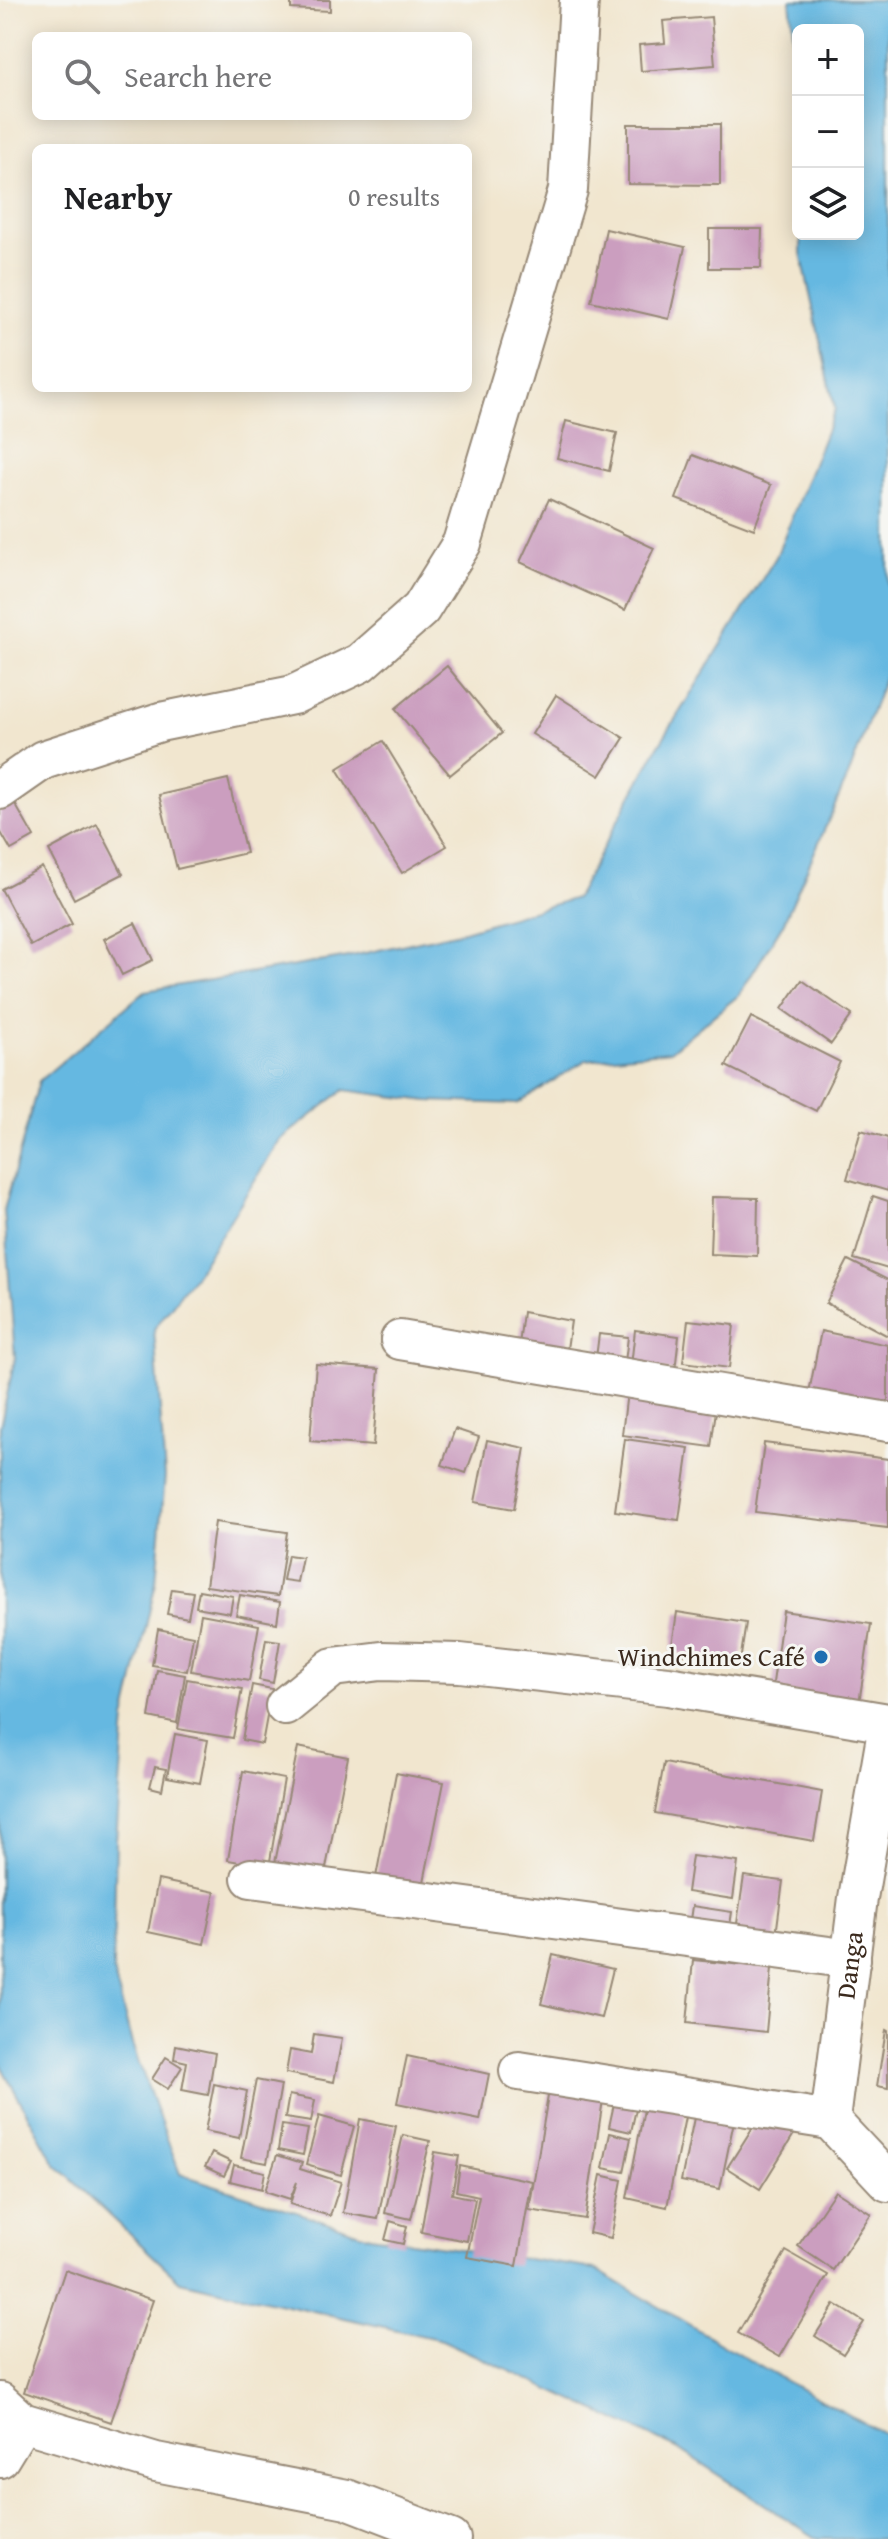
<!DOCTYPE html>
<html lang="en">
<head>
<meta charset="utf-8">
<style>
	body { margin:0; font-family:"Gentium Book Plus",serif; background:#f6f6f6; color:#202124 }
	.controls { position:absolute; right:24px; top:24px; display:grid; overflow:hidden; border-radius:12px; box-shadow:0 4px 20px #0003 }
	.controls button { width:72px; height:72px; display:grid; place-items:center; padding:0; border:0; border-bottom:2px solid #e0e0e0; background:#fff; color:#202124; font:40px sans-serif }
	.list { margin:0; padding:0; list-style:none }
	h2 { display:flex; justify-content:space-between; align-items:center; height:104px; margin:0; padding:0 32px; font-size:34px }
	h2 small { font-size:26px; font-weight:400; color:#757577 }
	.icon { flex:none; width:44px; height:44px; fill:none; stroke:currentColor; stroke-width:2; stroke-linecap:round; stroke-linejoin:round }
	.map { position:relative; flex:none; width:888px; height:2539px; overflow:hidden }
	.search { position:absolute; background:#fff; box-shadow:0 4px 20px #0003; left:32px; top:32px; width:440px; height:88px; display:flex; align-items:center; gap:20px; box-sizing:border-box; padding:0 28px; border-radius:12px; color:#757577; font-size:30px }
	.panel { position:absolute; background:#fff; box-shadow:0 4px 20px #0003; left:32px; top:144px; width:440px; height:248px; border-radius:12px }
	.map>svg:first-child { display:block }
	.water { fill:#65b8e1; stroke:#507180; stroke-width:2 }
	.building { fill:#cb9ebf }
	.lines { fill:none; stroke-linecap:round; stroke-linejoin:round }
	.minor-casing { stroke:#968876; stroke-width:42 }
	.minor { stroke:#fff; stroke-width:38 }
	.poi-dot { fill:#1f6fb2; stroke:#f6f6f2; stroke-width:3 }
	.labels { text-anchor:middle; stroke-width:6; stroke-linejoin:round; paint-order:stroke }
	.poi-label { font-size:26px; fill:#3b2a1e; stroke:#f6f6f2; text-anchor:end }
	.street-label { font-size:26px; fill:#3b2a1e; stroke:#f6f6f2 }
</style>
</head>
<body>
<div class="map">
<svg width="888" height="2539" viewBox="0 0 888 2539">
	<rect width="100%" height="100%" fill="#f6f6f2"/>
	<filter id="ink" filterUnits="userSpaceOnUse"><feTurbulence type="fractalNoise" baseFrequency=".0125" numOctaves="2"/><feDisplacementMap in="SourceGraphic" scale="16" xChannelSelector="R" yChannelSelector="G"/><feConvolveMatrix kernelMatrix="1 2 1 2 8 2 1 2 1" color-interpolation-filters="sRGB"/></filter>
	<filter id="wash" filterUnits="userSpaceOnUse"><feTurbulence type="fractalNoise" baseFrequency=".006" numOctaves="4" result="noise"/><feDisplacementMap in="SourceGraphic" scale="32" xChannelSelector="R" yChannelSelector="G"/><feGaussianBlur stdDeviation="1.8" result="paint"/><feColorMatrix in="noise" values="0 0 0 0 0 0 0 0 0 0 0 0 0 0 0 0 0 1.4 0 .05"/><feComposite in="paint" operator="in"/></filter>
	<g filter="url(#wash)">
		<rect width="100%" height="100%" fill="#f1e6cf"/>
		<polygon class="water" points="790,0 888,0 888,667 851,769 783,924 739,995 670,1051 586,1060 517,1104 428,1101 344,1090 280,1140 198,1271 154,1329 165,1476 156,1582 125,1719 116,1840 113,1970 132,2044 180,2174 370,2236 595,2269 771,2373 888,2436 888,2539 818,2539 679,2449 442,2340 180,2281 55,2164 0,2064 0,1427 15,1358 4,1210 39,1081 145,991 343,958 464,931 576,898 656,750 776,557 835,409 801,253 801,234 858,234 858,30 798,30 798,83"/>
		<g id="blocks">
			<g class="building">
				<polygon points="291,0 330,0 330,11 291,9"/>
				<polygon points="711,17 715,65 641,71 639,45 665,43 663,21"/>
				<polygon points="628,124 720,124 720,185 628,184"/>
				<polygon points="606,229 685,247 669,319 591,301"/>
				<polygon points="709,229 762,229 761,268 709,268"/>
				<polygon points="566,421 617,433 609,471 557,458"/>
				<polygon points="693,455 771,485 754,529 676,499"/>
				<polygon points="549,499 654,548 625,610 520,562"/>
				<polygon points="447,666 502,733 450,775 395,709"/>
				<polygon points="556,695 624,738 600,776 532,734"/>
				<polygon points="383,741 447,846 402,873 337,769"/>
				<polygon points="228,779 246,853 177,869 159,795"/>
				<polygon points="14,802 34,837 11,850 0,831 0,810"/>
				<polygon points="97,824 123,874 74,899 49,850"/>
				<polygon points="42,867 72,924 31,946 1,889"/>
				<polygon points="135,923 153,960 122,975 104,939"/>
				<polygon points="802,980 852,1015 831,1044 782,1009"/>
				<polygon points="751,1017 840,1062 816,1111 726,1066"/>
				<polygon points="861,1130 888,1138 888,1191 847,1179"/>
				<polygon points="873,1196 888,1201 888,1269 854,1259"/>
				<polygon points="712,1197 758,1198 757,1256 710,1254"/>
				<polygon points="848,1260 888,1280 888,1336 826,1303"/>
				<polygon points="523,1312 571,1321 565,1363 518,1354"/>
				<polygon points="688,1320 734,1325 729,1368 683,1362"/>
				<polygon points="635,1330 679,1336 675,1371 631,1366"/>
				<polygon points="821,1331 888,1345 888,1419 807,1403"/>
				<polygon points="599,1334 628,1337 624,1370 595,1366"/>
				<polygon points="316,1364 379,1369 373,1446 310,1441"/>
				<polygon points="628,1383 718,1396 711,1447 622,1435"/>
				<polygon points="455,1429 479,1437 466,1473 442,1465"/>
				<polygon points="625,1439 689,1448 679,1520 615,1511"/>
				<polygon points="487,1440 525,1448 514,1509 475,1502"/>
				<polygon points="764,1443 888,1459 888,1528 755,1512"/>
				<polygon points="215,1522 287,1532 278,1596 206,1586"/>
				<polygon points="288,1555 302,1557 297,1582 283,1580"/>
				<polygon points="172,1589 193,1592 188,1618 167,1614"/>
				<polygon points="199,1590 233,1596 230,1613 196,1607"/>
				<polygon points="240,1595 280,1602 277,1623 236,1615"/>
				<polygon points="783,1611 871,1624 859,1703 772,1690"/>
				<polygon points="677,1612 746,1623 740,1662 671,1652"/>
				<polygon points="201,1614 259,1625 249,1681 191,1671"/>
				<polygon points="158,1629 193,1636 187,1671 152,1665"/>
				<polygon points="266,1639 280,1641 273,1683 259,1680"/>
				<polygon points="157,1670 185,1675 177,1723 149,1717"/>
				<polygon points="187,1679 242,1689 233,1738 178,1729"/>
				<polygon points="252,1685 272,1689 262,1744 242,1740"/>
				<polygon points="175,1734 208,1740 200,1783 167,1777"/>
				<polygon points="298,1747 348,1757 323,1883 273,1873"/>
				<polygon points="664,1763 822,1792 814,1841 655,1813"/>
				<polygon points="155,1767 166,1769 162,1790 150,1787"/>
				<polygon points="243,1771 284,1779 269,1867 228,1860"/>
				<polygon points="396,1773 444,1782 422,1892 375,1882"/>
				<polygon points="692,1856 738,1862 733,1899 687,1892"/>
				<polygon points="744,1876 783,1881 775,1943 735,1937"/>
				<polygon points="158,1880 215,1892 204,1944 148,1932"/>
				<polygon points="692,1906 732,1912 728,1939 688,1934"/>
				<polygon points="553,1955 613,1969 601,2018 541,2004"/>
				<polygon points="693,1960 772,1968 766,2032 687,2023"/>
				<polygon points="886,2030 888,2031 888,2088 877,2086"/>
				<polygon points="314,2034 342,2038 334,2082 286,2073 290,2050 311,2054"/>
				<polygon points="176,2045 215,2053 208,2095 182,2090 187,2062 174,2059"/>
				<polygon points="407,2056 489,2074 480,2120 397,2103"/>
				<polygon points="166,2057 182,2067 168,2089 152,2079"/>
				<polygon points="256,2080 281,2085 267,2163 241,2158"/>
				<polygon points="214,2084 247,2091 239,2138 205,2131"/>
				<polygon points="550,2084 604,2093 585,2219 529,2210"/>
				<polygon points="289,2095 315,2100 311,2122 285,2118"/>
				<polygon points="615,2099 637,2104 631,2132 609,2127"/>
				<polygon points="646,2099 687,2107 667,2207 627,2198"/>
				<polygon points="695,2113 734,2121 720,2189 681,2181"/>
				<polygon points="762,2113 794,2134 760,2189 727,2168"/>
				<polygon points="319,2116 354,2126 341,2175 306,2165"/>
				<polygon points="360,2119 396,2126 378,2219 343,2213"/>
				<polygon points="282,2125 308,2129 303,2155 278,2150"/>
				<polygon points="610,2133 631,2138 624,2172 603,2168"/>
				<polygon points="403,2135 430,2141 411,2219 385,2213"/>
				<polygon points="435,2152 459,2156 452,2194 475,2199 467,2241 421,2232"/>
				<polygon points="212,2153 231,2162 224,2176 205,2167"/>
				<polygon points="277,2155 302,2163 300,2169 341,2182 330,2216 290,2204 297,2182 290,2199 265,2191"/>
				<polygon points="234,2165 265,2172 262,2189 230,2181"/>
				<polygon points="460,2166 532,2181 517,2266 467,2257 479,2196 456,2191"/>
				<polygon points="601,2175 622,2180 611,2238 589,2233"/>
				<polygon points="835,2191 871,2214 833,2270 798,2246"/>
				<polygon points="390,2221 407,2226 403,2244 385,2240"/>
				<polygon points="786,2251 828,2275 780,2357 738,2333"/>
				<polygon points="65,2270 153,2300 111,2422 24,2392"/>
				<polygon points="835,2304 864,2322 843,2354 815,2336"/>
			</g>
		</g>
	</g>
	<g filter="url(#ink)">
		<use href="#blocks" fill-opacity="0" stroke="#968876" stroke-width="2"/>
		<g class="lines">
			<defs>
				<g id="minor">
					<polyline points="0,790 43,760 160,722 293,695 360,663 421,609 462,543 568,190 579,0"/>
					<polyline points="400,1340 888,1422"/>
					<polyline points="285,1706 333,1667 381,1661 460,1663 668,1686 888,1723"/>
					<polyline points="251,1878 851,1959"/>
					<polyline points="519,2071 830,2120"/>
					<path id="s1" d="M830,2120L858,1898L888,1725"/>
					<polyline points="830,2120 888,2182"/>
					<polyline points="0,2402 22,2422 156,2462 347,2499 451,2539"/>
					<polyline points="0,2458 22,2422"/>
				</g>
			</defs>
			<use href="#minor" class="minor-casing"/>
			<use href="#minor" class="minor"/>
		</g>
	</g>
	<circle class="poi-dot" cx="821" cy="1657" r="8"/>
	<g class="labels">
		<g class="poi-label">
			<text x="805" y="1666">Windchimes Café</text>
		</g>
		<g class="street-label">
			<text dy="9" stroke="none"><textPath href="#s1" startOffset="156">Danga</textPath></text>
		</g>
	</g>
</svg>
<div class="controls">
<button>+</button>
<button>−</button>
<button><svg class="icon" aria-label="layers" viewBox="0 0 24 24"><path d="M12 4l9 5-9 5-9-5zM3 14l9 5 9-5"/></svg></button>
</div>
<div class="search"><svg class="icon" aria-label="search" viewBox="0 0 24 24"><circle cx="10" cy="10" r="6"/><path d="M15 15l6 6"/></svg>Search here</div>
<section class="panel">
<h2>Nearby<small>0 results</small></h2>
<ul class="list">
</ul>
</section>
</div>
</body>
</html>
